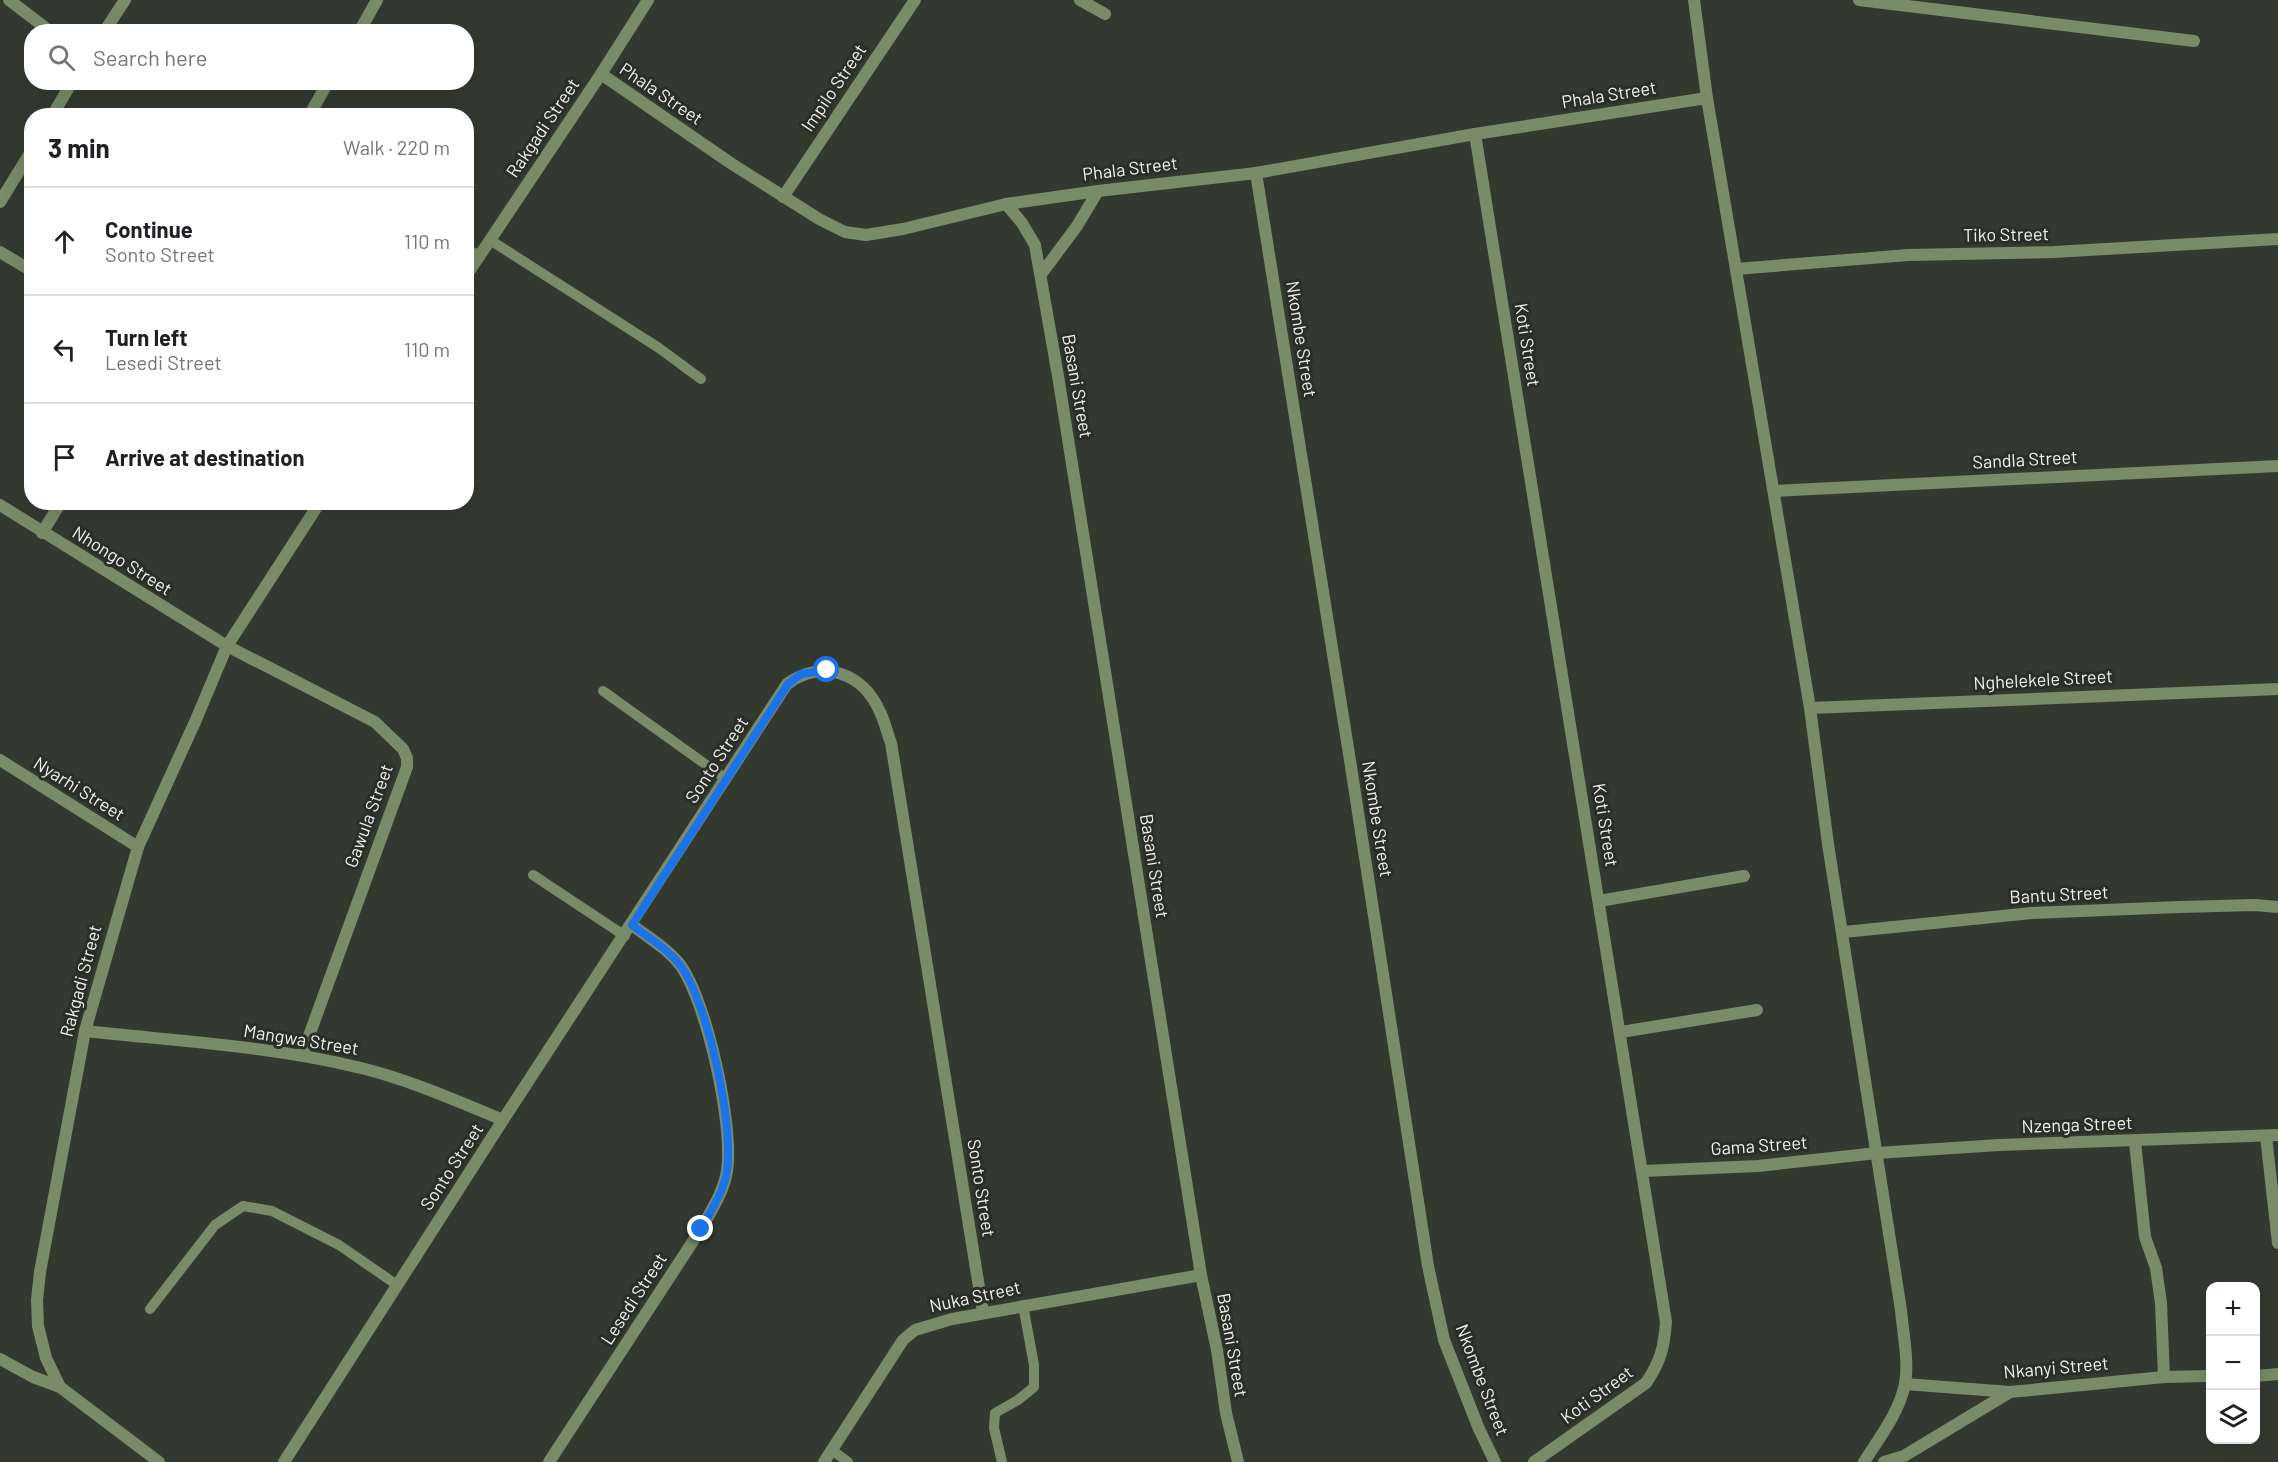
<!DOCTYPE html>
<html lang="en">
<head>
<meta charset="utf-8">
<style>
	body { margin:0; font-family:Barlow,sans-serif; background:#f2f2f2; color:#202124 }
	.controls { position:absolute; right:18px; bottom:18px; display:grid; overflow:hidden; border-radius:12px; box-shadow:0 6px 24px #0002 }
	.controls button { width:54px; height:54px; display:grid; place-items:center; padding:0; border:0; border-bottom:2px solid #e0e0e0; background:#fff; color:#202124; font:30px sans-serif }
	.stop { position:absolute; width:18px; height:18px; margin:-14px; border:4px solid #1a73e8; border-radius:50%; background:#fff }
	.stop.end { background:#1a73e8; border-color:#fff; box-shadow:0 2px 6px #0008 }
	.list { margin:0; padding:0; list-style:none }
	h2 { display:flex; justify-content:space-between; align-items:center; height:78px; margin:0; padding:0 24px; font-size:26px }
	h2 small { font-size:20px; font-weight:400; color:#757577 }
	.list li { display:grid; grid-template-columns:39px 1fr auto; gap:18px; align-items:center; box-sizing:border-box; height:108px; padding:0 24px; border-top:2px solid #e0e0e0 }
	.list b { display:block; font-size:22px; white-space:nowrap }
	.list p { margin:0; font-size:20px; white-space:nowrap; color:#757577 }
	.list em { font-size:20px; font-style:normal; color:#757577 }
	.icon { flex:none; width:33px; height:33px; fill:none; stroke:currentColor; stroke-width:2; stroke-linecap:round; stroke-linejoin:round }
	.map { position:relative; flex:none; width:2278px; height:1462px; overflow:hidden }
	.search { position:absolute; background:#fff; box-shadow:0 6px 24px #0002; left:24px; top:24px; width:450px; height:66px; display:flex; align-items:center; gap:15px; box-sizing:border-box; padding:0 21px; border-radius:24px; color:#757577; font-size:22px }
	.panel { position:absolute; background:#fff; box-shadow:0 6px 24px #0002; left:24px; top:108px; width:450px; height:402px; border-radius:24px }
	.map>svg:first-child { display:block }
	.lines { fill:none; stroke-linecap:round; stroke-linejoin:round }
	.lane { stroke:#798b68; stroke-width:10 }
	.street { stroke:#798b68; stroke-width:12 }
	.route { stroke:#1a73e8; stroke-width:8 }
	.labels { text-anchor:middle; stroke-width:6; stroke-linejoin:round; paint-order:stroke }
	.street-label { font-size:18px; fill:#eff2ed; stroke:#2a2e26 }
</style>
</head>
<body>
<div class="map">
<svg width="2278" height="1462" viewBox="0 0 2278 1462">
	<rect width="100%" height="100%" fill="#343930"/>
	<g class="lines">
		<g class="lane">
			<polyline points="490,240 659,348 701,379"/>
			<polyline points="603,691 726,779"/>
			<polyline points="533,875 625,936"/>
			<polyline points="150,1309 215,1225 243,1206 272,1211 339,1245 397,1285"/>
			<polyline points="832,1450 848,1462"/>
			<polyline points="1002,1462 994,1428 995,1413 1018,1400 1034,1387 1034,1365 1023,1305"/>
		</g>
		<g class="street">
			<polyline points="9,0 51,32"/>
			<polyline points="1080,0 1105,14"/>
			<path d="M1694,0L1707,98L1810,708L1828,844L1901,1310C1903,1334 1909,1361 1905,1384C1899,1413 1879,1438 1864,1462"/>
			<polyline points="1859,0 2194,41"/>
			<polyline points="104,32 125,0"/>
			<polyline points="359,32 377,0"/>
			<polyline points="601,74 732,164 819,219 845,232 866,235 903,229 1006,204 1098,191 1256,173 1475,134 1707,98"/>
			<polyline points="52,116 72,82"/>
			<polyline points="309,116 328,82"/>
			<path d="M1475,134L1666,1322C1664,1347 1661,1361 1646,1383L1534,1462"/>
			<polyline points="1256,173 1349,754 1428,1266 1444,1340 1479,1429 1495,1462"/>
			<polyline points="783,197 915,0"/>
			<polyline points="0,202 32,150"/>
			<polyline points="1006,204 1022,223 1035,245 1058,376 1201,1275 1217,1350 1226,1413 1238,1462"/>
			<polyline points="466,249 479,257"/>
			<polyline points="0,252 32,271"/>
			<polyline points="1736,269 1908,255 2054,252 2278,239"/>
			<polyline points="1042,273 1077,226 1098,191"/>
			<polyline points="466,276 601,74 648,0"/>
			<polyline points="1774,491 2278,466"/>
			<polyline points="0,505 227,646 375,722 403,749 407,758 407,767 302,1055"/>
			<polyline points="42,533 61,502"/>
			<polyline points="1810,708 2278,689"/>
			<polyline points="0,760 138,847"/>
			<polyline points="1599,901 1744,876"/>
			<polyline points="1844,932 2032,913 2179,907 2255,905 2278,907"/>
			<path d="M85,1031C177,1041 271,1046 361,1068C410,1080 457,1101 503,1120"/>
			<polyline points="1621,1032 1757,1010"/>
			<polyline points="2266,1136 2278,1243"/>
			<polyline points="2135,1142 2145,1237 2156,1268 2161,1303 2164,1377"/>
			<polyline points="1643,1171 1758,1166 1877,1153 1999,1145 2278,1135"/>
			<polyline points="0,1359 33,1377 60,1387"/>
			<polyline points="2256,1376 2278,1374"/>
			<polyline points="1905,1384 2010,1392 2164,1377 2210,1376"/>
			<polyline points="159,1462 60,1387 46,1358 38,1326 37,1300 40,1272 85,1031 138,847 195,722 227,646 320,502"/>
			<path d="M284,1462L503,1120L787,684C822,659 863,672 880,712C885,722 887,733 891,743L983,1312"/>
			<path d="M549,1462L701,1229C711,1211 724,1191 727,1171C734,1126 707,1003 681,966C668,949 649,938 632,925"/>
			<polyline points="824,1462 903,1340 915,1330 952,1319 1201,1275"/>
			<polyline points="1884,1462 1904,1456 2010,1392"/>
		</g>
	</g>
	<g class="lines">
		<path class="route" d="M701,1229C711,1211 724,1191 727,1171C734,1125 708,1004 681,966C668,949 649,938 632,925L788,684L801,674L827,670"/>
	</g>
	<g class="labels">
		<g class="street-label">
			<text transform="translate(834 88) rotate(-56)" y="6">Impilo Street</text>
			<text transform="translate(661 94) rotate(34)" y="6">Phala Street</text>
			<text transform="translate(1609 95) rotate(-9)" y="6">Phala Street</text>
			<text transform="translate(543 128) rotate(-56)" y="6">Rakgadi Street</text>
			<text transform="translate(1130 169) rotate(-7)" y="6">Phala Street</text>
			<text transform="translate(2006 235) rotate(-1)" y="6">Tiko Street</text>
			<text transform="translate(1301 339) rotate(81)" y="6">Nkombe Street</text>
			<text transform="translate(1527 345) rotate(81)" y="6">Koti Street</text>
			<text transform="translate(1077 386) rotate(80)" y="6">Basani Street</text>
			<text transform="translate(2025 460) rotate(-3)" y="6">Sandla Street</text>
			<text transform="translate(122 561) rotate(32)" y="6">Nhongo Street</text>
			<text transform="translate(2043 680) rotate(-3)" y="6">Nghelekele Street</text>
			<text transform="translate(717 760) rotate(-57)" y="6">Sonto Street</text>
			<text transform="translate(79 789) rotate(32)" y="6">Nyarhi Street</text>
			<text transform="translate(369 816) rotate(-70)" y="6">Gawula Street</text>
			<text transform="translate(1377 819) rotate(81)" y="6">Nkombe Street</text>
			<text transform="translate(1605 825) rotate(81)" y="6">Koti Street</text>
			<text transform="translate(1154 866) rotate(81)" y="6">Basani Street</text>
			<text transform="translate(2059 895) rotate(-3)" y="6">Bantu Street</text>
			<text transform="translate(81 981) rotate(-75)" y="6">Rakgadi Street</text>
			<text transform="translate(301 1040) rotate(9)" y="6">Mangwa Street</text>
			<text transform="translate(2077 1125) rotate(-2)" y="6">Nzenga Street</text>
			<text transform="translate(1759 1146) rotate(-4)" y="6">Gama Street</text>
			<text transform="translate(452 1167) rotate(-57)" y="6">Sonto Street</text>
			<text transform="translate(981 1188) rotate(81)" y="6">Sonto Street</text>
			<text transform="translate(975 1297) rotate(-12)" y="6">Nuka Street</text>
			<text transform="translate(634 1299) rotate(-57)" y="6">Lesedi Street</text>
			<text transform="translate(1232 1345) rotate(80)" y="6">Basani Street</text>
			<text transform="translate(2056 1368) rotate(-5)" y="6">Nkanyi Street</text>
			<text transform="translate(1482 1380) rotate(69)" y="6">Nkombe Street</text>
			<text transform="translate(1597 1395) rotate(-36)" y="6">Koti Street</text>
		</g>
	</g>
</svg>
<div class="controls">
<button>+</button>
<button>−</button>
<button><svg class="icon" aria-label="layers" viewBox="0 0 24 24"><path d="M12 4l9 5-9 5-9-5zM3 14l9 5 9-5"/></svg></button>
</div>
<div class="stop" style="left:827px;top:670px"></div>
<div class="stop end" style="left:701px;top:1229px"></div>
<div class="search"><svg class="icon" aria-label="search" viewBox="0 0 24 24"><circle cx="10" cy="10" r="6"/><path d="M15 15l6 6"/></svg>Search here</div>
<section class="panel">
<h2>3 min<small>Walk · 220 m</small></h2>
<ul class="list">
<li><svg class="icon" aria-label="ahead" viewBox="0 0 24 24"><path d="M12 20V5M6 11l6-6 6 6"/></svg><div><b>Continue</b><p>Sonto Street</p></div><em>110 m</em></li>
<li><svg class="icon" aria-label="left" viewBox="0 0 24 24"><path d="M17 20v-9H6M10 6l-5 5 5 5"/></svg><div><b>Turn left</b><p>Lesedi Street</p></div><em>110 m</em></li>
<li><svg class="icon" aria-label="arrive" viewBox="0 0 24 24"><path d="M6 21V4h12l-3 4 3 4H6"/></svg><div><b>Arrive at destination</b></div></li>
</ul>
</section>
</div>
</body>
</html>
